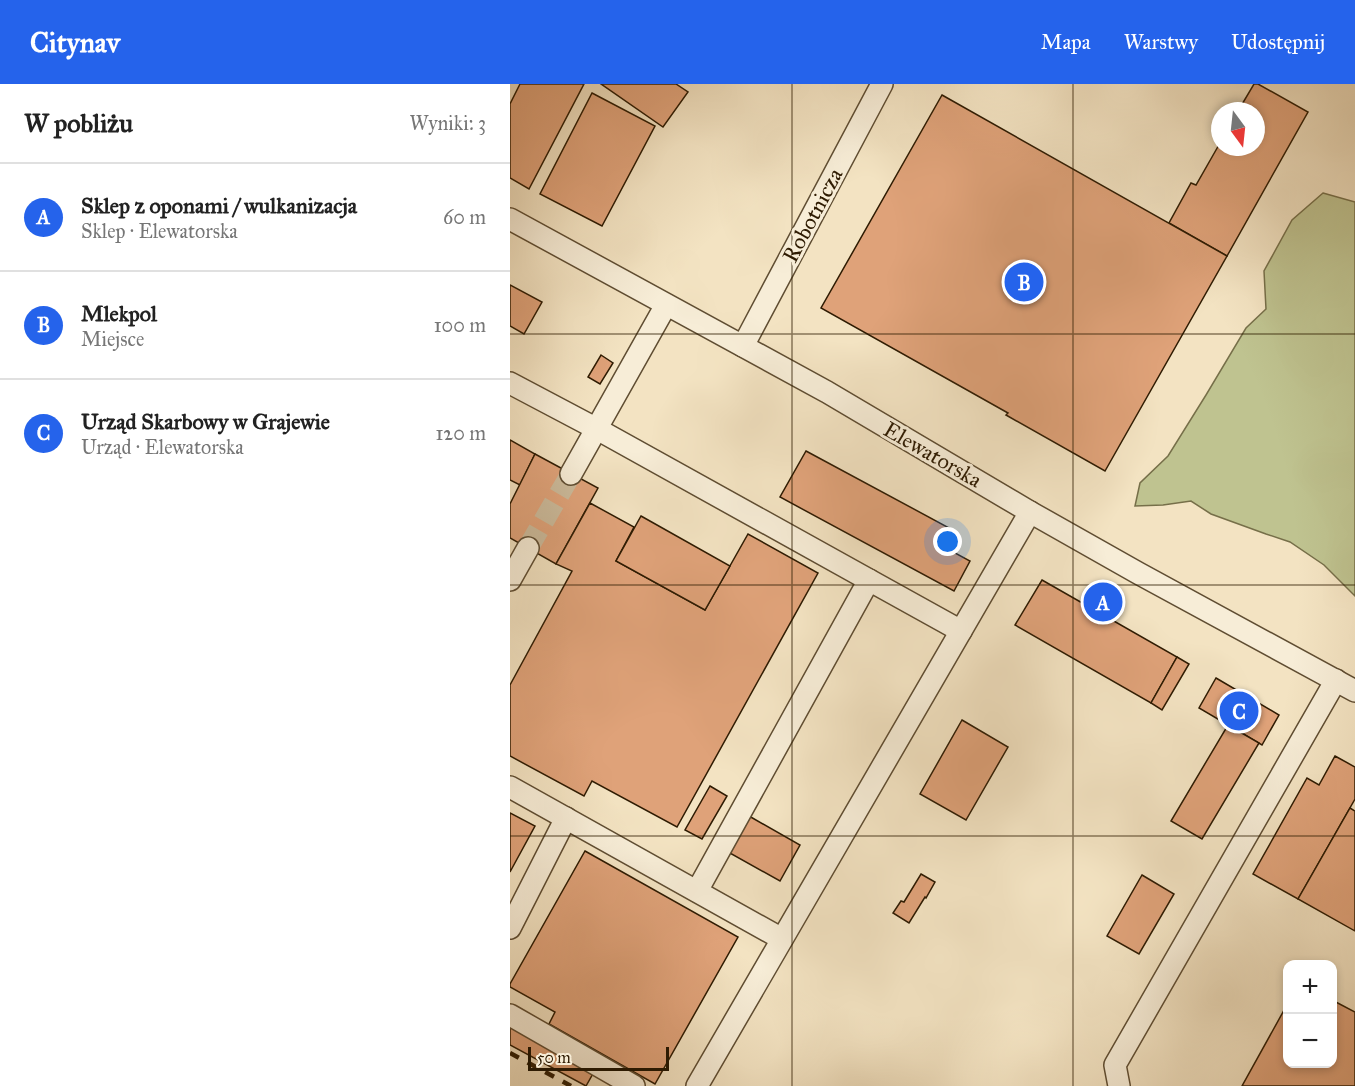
<!DOCTYPE html>
<html lang="pl">
<head>
<meta charset="utf-8">
<style>
	body { margin:0; font-family:"IM FELL Great Primer",serif; background:#f2f2f2; color:#222 }
	.controls { position:absolute; right:18px; bottom:18px; display:grid; overflow:hidden; border-radius:12px; box-shadow:0 3px 9px #0003 }
	.controls button { width:54px; height:54px; display:grid; place-items:center; padding:0; border:0; border-bottom:2px solid #e0e0e0; background:#fff; color:#222; font:30px sans-serif }
	.compass { position:absolute; left:701px; top:18px; width:54px; height:54px; border-radius:50%; background:#fff; box-shadow:0 3px 9px #0003; rotate:165deg }
	.scale { position:absolute; left:18px; bottom:15px; width:141px; box-sizing:border-box; padding-left:6px; border:3px solid #2e1b02; border-top:0; font-size:16px; line-height:21px; white-space:nowrap; color:#2e1b02; -webkit-text-stroke:4px #f7edd7; paint-order:stroke }
	.you { position:absolute; left:438px; top:458px; width:21px; height:21px; margin:-15px; border:4px solid #fff; border-radius:50%; background:#1a73e8; box-shadow:0 0 0 9px #1a73e833 }
	.badge { display:grid; place-items:center; width:39px; height:39px; border-radius:50%; background:#2563eb; color:#fff; font-size:20px; font-weight:700 }
	.pin { position:absolute; translate:-50% -50%; border:3px solid #fff; box-shadow:0 2px 6px #0006 }
	.list { margin:0; padding:0; list-style:none }
	h2 { display:flex; justify-content:space-between; align-items:center; height:78px; margin:0; padding:0 24px; font-size:26px }
	h2 small { font-size:20px; font-weight:400; color:#767676 }
	.list li { display:grid; grid-template-columns:39px 1fr auto; gap:18px; align-items:center; box-sizing:border-box; height:108px; padding:0 24px; border-top:2px solid #e0e0e0 }
	.list b { display:block; font-size:22px; white-space:nowrap }
	.list p { margin:0; font-size:20px; white-space:nowrap; color:#767676 }
	.list em { font-size:20px; font-style:normal; color:#767676 }
	.map { position:relative; flex:none; width:845px; height:1002px; overflow:hidden }
	header { display:flex; align-items:center; gap:36px; box-sizing:border-box; height:84px; padding:0 30px; background:#2563eb; color:#fff }
	header strong { font-size:28px }
	nav { display:flex; gap:33px; margin-inline-start:auto; font-size:21px }
	main { display:flex }
	aside { flex:1; background:#fff }
	.map>svg:first-child { display:block }
	.green { fill:#bfc390; stroke:#766f49; stroke-width:1.5 }
	.building { fill:#dfa279; stroke:#2e1b02; stroke-width:1.5 }
	.lines { fill:none; stroke-linecap:round; stroke-linejoin:round }
	.minor-tunnel { stroke:#ccbb9c; stroke-width:21; stroke-dasharray:21 10; stroke-linecap:butt }
	.minor-casing { stroke:#5f4d32; stroke-width:24 }
	.minor { stroke:#f7edd7; stroke-width:21 }
	.rail { stroke:#2e1b02; stroke-width:4.5; stroke-dasharray:10 10; stroke-linecap:butt }
	.grid { fill:none; stroke:#2e1b02; stroke-width:1.5; stroke-opacity:0.55 }
	.labels { text-anchor:middle; stroke-width:6; stroke-linejoin:round; paint-order:stroke }
	.street-label { font-size:22px; fill:#2e1b02; stroke:#f7edd7 }
</style>
</head>
<body>
<header>
<strong>Citynav</strong>
<nav><a>Mapa</a><a>Warstwy</a><a>Udostępnij</a></nav>
</header>
<main>
<aside>
<h2>W pobliżu<small>Wyniki: 3</small></h2>
<ul class="list">
<li><span class="badge">A</span><div><b>Sklep z oponami / wulkanizacja</b><p>Sklep · Elewatorska</p></div><em>60 m</em></li>
<li><span class="badge">B</span><div><b>Mlekpol</b><p>Miejsce</p></div><em>100 m</em></li>
<li><span class="badge">C</span><div><b>Urząd Skarbowy w Grajewie</b><p>Urząd · Elewatorska</p></div><em>120 m</em></li>
</ul>
</aside>
<div class="map">
<svg width="845" height="1002" viewBox="0 0 845 1002">
	<rect width="100%" height="100%" fill="#f3e3c2"/>
	<filter id="stains"><feTurbulence type="fractalNoise" baseFrequency=".00333" numOctaves="4"/><feColorMatrix values="0 0 0 0 .2 0 0 0 0 .09 0 0 0 0 .02 0 0 0 .5 -.17"/></filter>
	<radialGradient id="worn" r=".72"><stop offset=".6" stop-color="#630" stop-opacity="0"/><stop offset="1" stop-color="#630" stop-opacity=".3"/></radialGradient>
	<polygon class="green" points="813,109 845,118 845,512 814,481 780,458 756,450 701,430 681,417 653,421 625,422 630,399 658,372 696,311 736,244 756,225 754,187 782,136"/>
	<g class="building">
		<polygon points="10,0 74,0 19,105 0,94 0,20"/>
		<polygon points="91,0 166,0 178,8 153,43"/>
		<polygon points="744,0 748,0 798,28 717,172 659,139 681,99 686,101 710,59 710,63 746,63 746,27 728,27"/>
		<polygon points="82,9 145,42 92,142 30,110"/>
		<polygon points="432,11 717,172 595,387 496,331 498,329 311,224"/>
		<polygon points="0,201 32,218 14,250 0,242"/>
		<polygon points="91,271 103,279 90,300 78,293"/>
		<polygon points="0,356 25,370 10,401 0,396"/>
		<polygon points="296,367 441,445 432,462 460,477 444,507 270,413"/>
		<polygon points="25,370 88,404 46,480 0,454 0,420"/>
		<polygon points="80,419 124,443 106,477 195,526 238,450 308,489 167,743 82,697 74,712 0,672 0,601 62,487 46,480"/>
		<polygon points="131,432 220,482 195,526 106,477"/>
		<polygon points="532,496 667,573 641,619 505,541"/>
		<polygon points="667,573 679,580 652,626 641,619"/>
		<polygon points="706,594 769,631 752,661 689,624"/>
		<polygon points="452,636 498,663 456,736 410,710"/>
		<polygon points="718,641 749,659 692,755 661,737"/>
		<polygon points="825,672 845,683 845,715 788,815 743,790 797,694 809,701"/>
		<polygon points="200,702 217,712 192,755 175,746"/>
		<polygon points="840,724 845,727 845,847 788,815"/>
		<polygon points="0,729 25,742 0,788"/>
		<polygon points="239,732 290,761 270,797 218,768"/>
		<polygon points="75,767 228,853 145,1000 39,940 45,928 0,903 0,900"/>
		<polygon points="411,790 425,798 416,814 415,813 399,839 383,829 391,817 394,818"/>
		<polygon points="632,791 664,810 629,870 597,852"/>
		<polygon points="822,916 845,928 845,1002 732,1002 778,919 778,980 822,980"/>
		<polygon points="0,940 85,986 76,1002 0,961"/>
	</g>
	<g class="lines">
		<polyline class="minor-tunnel" points="18,464 61,390"/>
		<defs>
			<g id="minor">
				<polyline points="0,135 317,308 520,428 628,489 845,607"/>
				<polyline points="233,262 372,0"/>
				<polyline points="0,299 87,345 359,496 187,807"/>
				<polyline points="61,390 156,221"/>
				<polyline points="0,496 18,464"/>
				<polyline points="359,496 451,547"/>
				<polyline points="0,703 272,855"/>
				<polyline points="0,844 56,734"/>
				<polyline points="0,931 124,1002"/>
				<polyline points="187,1002 520,428"/>
				<polyline points="609,1002 605,981 826,596"/>
			</g>
		</defs>
		<use href="#minor" class="minor-casing"/>
		<use href="#minor" class="minor"/>
		<polyline class="rail" points="0,969 61,1002"/>
	</g>
	<path class="grid" d="M282,0V1002M563,0V1002M0,250H845M0,501H845M0,752H845"/>
	<g class="labels">
		<g class="street-label">
			<text transform="translate(302 131) rotate(-62)" y="8">Robotnicza</text>
			<text transform="translate(423 370) rotate(30)" y="8">Elewatorska</text>
		</g>
	</g>
	<rect width="100%" height="100%" filter="url(#stains)"/>
	<rect width="100%" height="100%" fill="url(#worn)"/>
</svg>
<div class="controls">
<button>+</button>
<button>−</button>
</div>
<svg class="compass" viewBox="-18 -18 36 36"><path d="M0-13l5 13h-10z" fill="#e53935"/><path d="M0 13l5-13h-10z" fill="#767676"/></svg>
<div class="scale">50 m</div>
<div class="you"></div>
<div class="pin badge" style="left:593px;top:518px">A</div>
<div class="pin badge" style="left:514px;top:198px">B</div>
<div class="pin badge" style="left:729px;top:627px">C</div>
</div>
</main>
</body>
</html>
